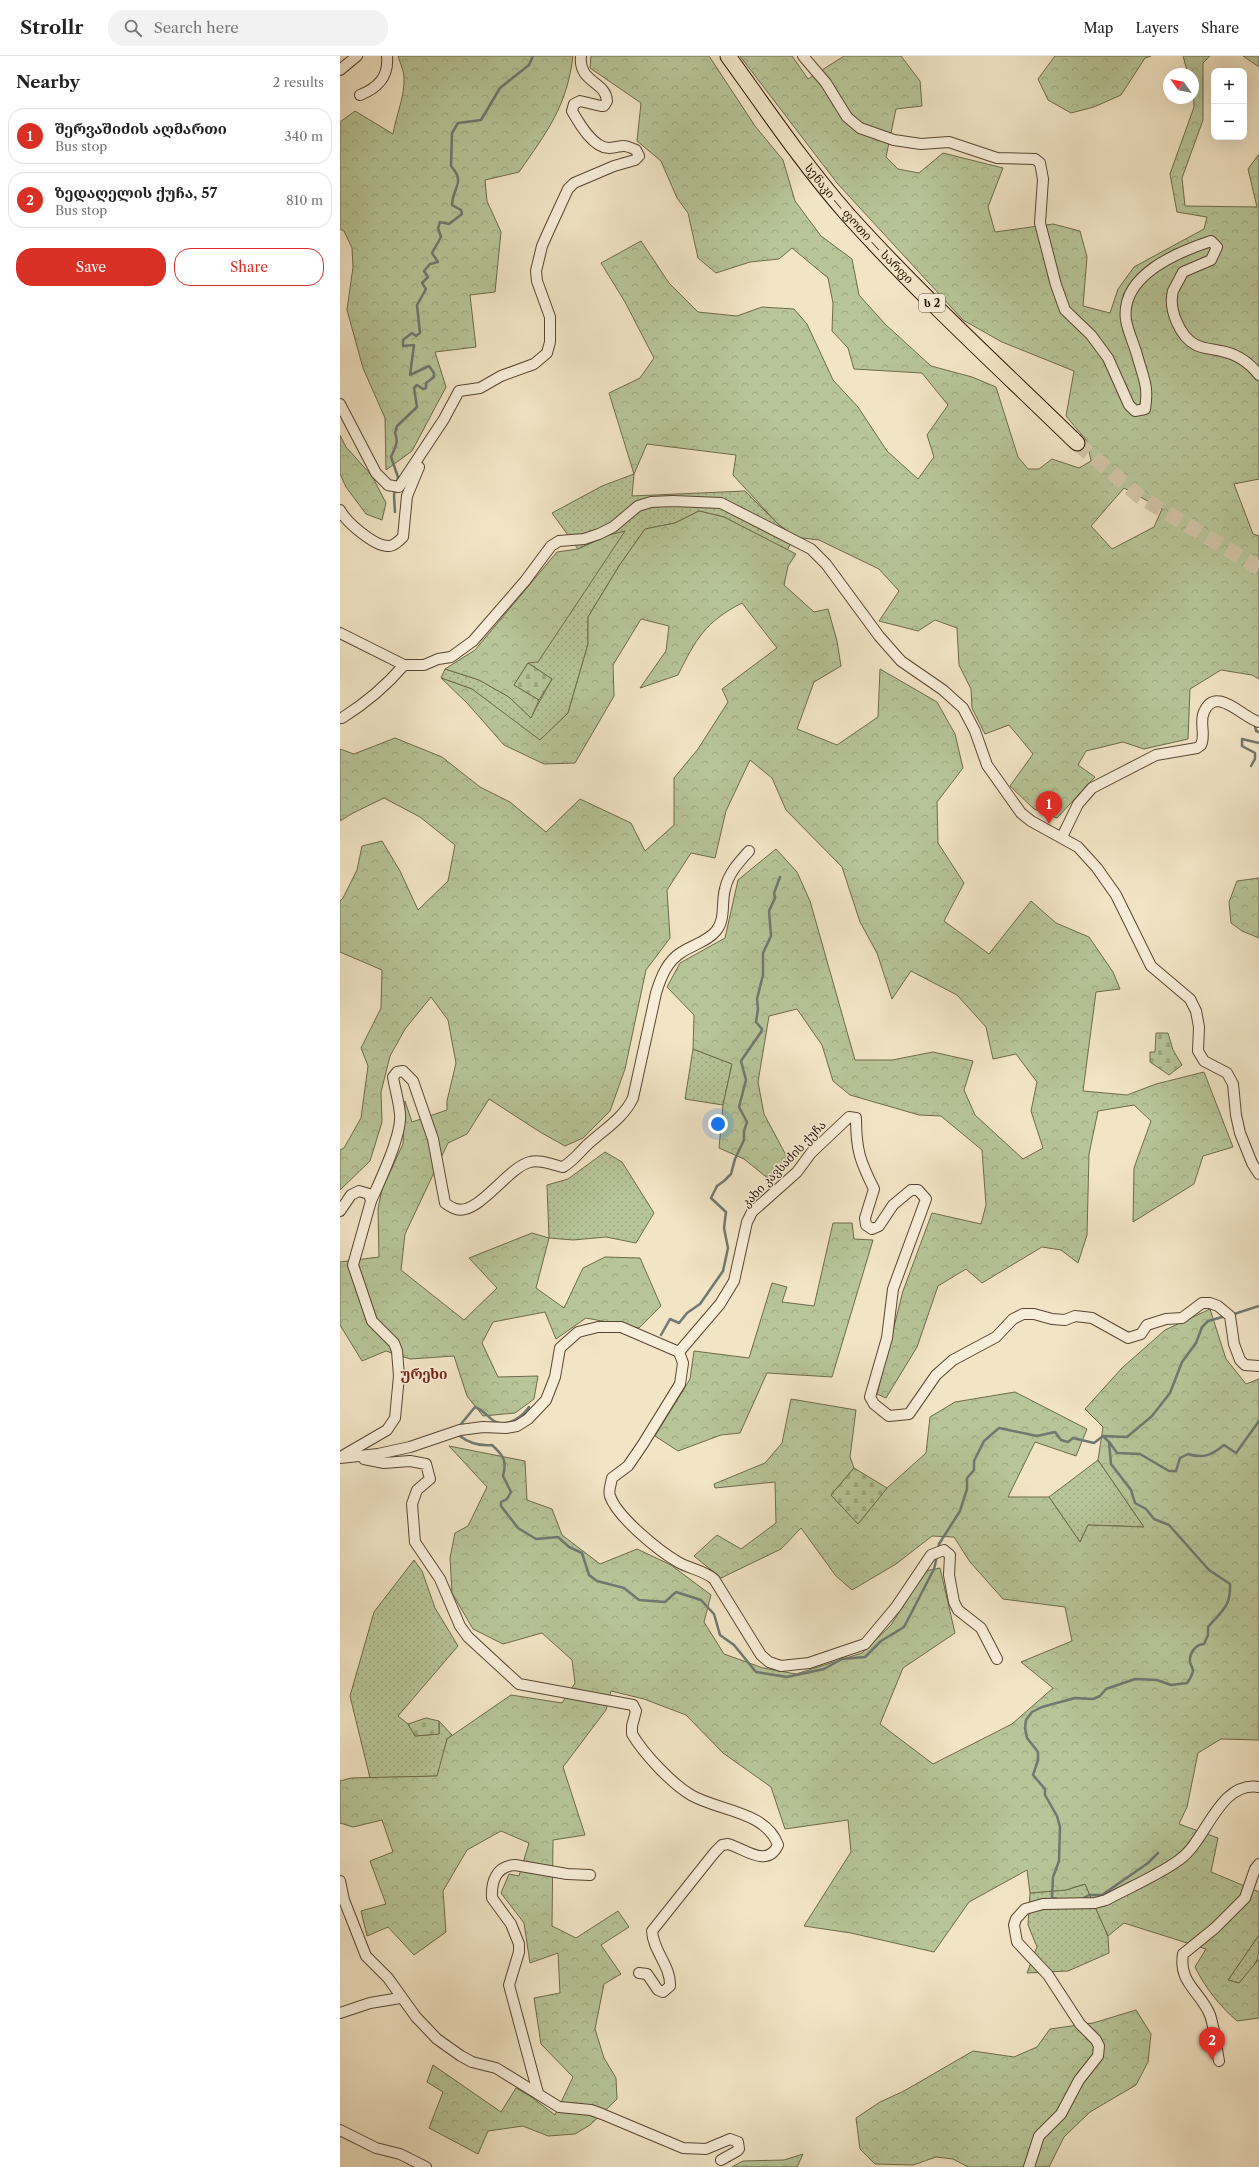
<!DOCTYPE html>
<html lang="en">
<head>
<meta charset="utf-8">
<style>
	body { margin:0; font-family:"Libre Caslon Text","Noto Serif Georgian",serif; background:#f2f2f2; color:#222 }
	.controls { position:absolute; right:12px; top:12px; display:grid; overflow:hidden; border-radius:8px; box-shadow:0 4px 16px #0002 }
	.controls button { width:36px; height:36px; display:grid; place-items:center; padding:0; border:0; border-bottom:1px solid #e0e0e0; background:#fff; color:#222; font:20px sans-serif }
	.compass { position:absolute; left:823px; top:12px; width:36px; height:36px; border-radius:50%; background:#fff; box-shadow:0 4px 16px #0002; rotate:303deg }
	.you { position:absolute; left:378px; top:1068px; width:14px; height:14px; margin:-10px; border:3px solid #fff; border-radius:50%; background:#1a73e8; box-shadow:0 0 0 6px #1a73e833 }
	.badge { display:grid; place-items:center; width:26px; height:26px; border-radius:50%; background:#d93025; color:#fff; font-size:13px; font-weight:700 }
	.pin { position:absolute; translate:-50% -33px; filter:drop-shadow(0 1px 2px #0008) }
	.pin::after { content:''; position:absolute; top:21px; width:14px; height:12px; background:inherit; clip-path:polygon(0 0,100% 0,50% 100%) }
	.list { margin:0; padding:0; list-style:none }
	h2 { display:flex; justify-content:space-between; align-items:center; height:52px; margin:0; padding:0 16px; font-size:17px }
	h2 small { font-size:13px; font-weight:400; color:#767676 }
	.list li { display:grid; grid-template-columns:26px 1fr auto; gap:12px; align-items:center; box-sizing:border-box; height:56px; margin:0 8px 8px; padding:0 8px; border:1px solid #e0e0e0; border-radius:16px }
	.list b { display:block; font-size:15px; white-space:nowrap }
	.list p { margin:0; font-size:13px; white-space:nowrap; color:#767676 }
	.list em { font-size:13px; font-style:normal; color:#767676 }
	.actions { display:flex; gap:8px; padding:12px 16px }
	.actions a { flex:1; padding:9px 0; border:1px solid #d93025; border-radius:16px; text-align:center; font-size:14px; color:#d93025 }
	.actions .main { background:#d93025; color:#fff }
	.icon { flex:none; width:22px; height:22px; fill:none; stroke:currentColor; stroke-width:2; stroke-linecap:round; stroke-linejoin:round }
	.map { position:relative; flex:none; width:919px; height:2111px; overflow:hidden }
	header { display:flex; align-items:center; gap:24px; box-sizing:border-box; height:56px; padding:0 20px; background:#fff; border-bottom:1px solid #e0e0e0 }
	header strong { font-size:19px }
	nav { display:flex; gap:22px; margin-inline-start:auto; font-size:14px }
	.search { width:280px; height:36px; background:#f2f2f2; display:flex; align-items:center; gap:10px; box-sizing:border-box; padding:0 14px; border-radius:16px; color:#767676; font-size:15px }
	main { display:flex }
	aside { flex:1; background:#fff }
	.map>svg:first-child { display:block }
	.grass { fill:url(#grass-dots); stroke:#6e6a4c }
	.forest { fill:url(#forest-crowns); stroke:#6e6a4c; fill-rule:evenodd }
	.cemetery { fill:url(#cemetery-stones); stroke:#6e6a4c }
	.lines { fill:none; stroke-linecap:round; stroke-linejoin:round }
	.stream { stroke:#6f7872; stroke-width:2.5 }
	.highway-tunnel { stroke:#d3c5a8; stroke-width:15; stroke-dasharray:15 8; stroke-linecap:butt }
	.minor-casing { stroke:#594532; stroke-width:12 }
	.highway-casing { stroke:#261000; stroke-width:17 }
	.minor { stroke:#f7eeda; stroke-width:10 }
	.highway { stroke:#f2e5c6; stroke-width:15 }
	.labels { text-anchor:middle; stroke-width:3; stroke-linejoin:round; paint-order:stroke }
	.shield { fill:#f7eeda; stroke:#655341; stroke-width:1 }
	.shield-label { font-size:11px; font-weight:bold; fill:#261000 }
	.street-label { font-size:12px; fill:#261000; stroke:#f7eeda }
	.quarter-label { font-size:14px; font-weight:bold; fill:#7a1f14; stroke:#f7eeda }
</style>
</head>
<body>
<header>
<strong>Strollr</strong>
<div class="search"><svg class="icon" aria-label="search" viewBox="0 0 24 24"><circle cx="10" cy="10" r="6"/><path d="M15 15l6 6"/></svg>Search here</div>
<nav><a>Map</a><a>Layers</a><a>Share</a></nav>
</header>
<main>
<aside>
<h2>Nearby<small>2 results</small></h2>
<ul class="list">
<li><span class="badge">1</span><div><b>შერვაშიძის აღმართი</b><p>Bus stop</p></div><em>340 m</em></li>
<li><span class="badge">2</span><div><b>ზედაღელის ქუჩა, 57</b><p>Bus stop</p></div><em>810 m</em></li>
</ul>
<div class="actions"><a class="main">Save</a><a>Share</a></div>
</aside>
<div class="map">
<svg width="919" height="2111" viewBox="0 0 919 2111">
	<defs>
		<pattern id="grass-dots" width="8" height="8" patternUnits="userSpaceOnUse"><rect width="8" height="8" fill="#b7c598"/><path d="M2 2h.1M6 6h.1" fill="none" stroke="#9da881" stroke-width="1.8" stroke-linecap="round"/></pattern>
		<pattern id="forest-crowns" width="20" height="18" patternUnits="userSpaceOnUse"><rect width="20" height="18" fill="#b7c598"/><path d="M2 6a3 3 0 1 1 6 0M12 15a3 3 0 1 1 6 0" fill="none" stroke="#9da881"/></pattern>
		<pattern id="cemetery-stones" width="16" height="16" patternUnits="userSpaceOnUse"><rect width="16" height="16" fill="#b7c598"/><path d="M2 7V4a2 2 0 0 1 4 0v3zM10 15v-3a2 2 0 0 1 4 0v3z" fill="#9da881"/></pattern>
	</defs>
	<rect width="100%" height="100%" fill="#f2e5c6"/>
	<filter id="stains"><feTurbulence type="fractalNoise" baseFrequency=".005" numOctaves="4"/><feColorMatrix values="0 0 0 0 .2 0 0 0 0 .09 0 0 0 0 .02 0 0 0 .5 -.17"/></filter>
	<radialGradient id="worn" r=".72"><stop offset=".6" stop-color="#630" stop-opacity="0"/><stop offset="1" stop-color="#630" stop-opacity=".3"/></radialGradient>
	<g class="grass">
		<polygon points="294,418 292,440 405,435 437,467 455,481 447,494 384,461 359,455 335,467 305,473 279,510 248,561 248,588 228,657 200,685 132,633 101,622 105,613 139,624 169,641 191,661 212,623 188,607 242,537 284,476 269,479 238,493 212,457 262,430"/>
		<polygon points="353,993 392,1008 383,1049 345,1043"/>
		<polygon points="265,1096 282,1106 314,1157 296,1187 266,1181 233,1184 209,1182 207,1129 228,1123"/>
		<polygon points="758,1404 804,1471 748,1469 740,1486 709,1441"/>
		<polygon points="74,1504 82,1515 95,1552 118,1590 58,1660 68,1668 75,1680 99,1678 99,1665 112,1679 107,1683 98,1720 30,1722 10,1640 34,1556"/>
		<polygon points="745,1828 768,1880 769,1897 728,1915 687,1917 697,1891 688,1869 690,1837 726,1834"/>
		<path d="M919,1879C919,1908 918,1905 899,1927L888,1924Z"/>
	</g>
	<g class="forest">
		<path d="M58,0H233C227,50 207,76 179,116L145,124L147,145L161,176L155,236L130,239L136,291L95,296L106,331L72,395L46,414L45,362L23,312L7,254L13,211L12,192L4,175L0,173V66L15,55L53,78C56,59 65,40 64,22C64,15 60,7 58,0Z"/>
		<path d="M251,0H369L415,70L443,104L455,145L481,180L512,203L519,239L545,268L591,310L632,321L656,331L678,401L688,413H699L712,403L739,412L751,405L747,385L726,360L734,315L662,286L623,264L497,127L400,0H452L468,23L504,0H561L580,25L582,50L556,53L546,101L558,113L579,117L603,97L663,112L648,151L655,176L713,168L740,175L747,201L743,250L770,257L778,233L794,211L864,173L867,161L837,156L830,118L854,51L853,18H848L843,0H870L863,7V64L842,122L845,150L917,151L908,113L919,98V423L894,428L913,478L919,480V623L912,619L881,614L850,633L848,683L804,693L783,686L746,695L738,709L755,721L717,762L694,753L670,730L693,698L669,669L645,678L632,652L631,633L619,609L617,572L595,564L578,575L539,565L559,535L539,513L479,484L455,481L437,467L393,419L396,399L307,388L294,418L269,337L300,322L314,302L285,246L261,207L301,185L329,227L358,256L397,260L422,251L454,253L467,268L493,324L518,351L547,395L578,423L594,401L587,379L608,349L582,317L514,313L508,292L492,275L493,247L488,222L452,192L439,203L410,206L376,217L358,202L348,157L337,142L321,105L297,85L301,47L250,12ZM784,432L822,453L814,471L772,493L751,470Z"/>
		<polygon points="715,0 811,0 805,2 781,39 754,51 731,57 708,44 698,23"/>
		<polygon points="903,0 919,0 919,11"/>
		<polygon points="0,379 6,391 32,420 46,447 42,464 26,458 6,431 0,418"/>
		<path d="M359,455L384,461L456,498L448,510L444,529L474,556L488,553L497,585L501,610L474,626L457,673L497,689L538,661L540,613L597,646L615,678L623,712L597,746L598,787L624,827L604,865L649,898L691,845L716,867L749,881L773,916L780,933L756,936L743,1035L787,1039L816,1028L864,1016L893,1091L863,1100L854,1128L793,1166L794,1112L811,1065L794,1049L758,1055L749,1098L747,1179L738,1207L721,1194L702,1191L642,1227L626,1213L598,1230L577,1291L546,1342L537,1338L563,1235L592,1157L641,1168L646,1149L642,1094L601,1060L579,1059L510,1039L493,1025L482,989L457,953L429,960L418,1026L424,1058L448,1103L430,1124L404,1103L379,1092L383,1049L392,1008L353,993L354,959L327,931L340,907L385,882L398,824L436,793L457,816L470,845L515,1004H552L593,996L633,1005L624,1034L635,1059L683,1103L703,1092L691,1055L697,1026L676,998L653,1003L646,971L617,939L571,915L552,943L537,897L520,866L502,811L446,754L432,722L410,704L386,755L375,802L351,797L327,834L330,882L306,914L285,1013L270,1055L243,1082L225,1090L200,1076L149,1043L127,1078L108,1087L65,1178L61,1214L124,1264L157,1232L129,1202L192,1177L209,1182L196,1232L224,1252L243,1212L265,1201L300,1202L321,1250L299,1272L246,1262L216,1283L205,1256L153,1266L142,1287L158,1321L198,1320L194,1343L175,1357L143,1360L127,1340L114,1300L70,1303L46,1295L22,1305L0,1269V1206L39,1201L38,1153L42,1133L63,1088L65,1045L72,1066L107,1054V1045L116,1007L108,964L91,941L65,973L50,1000L41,1036L42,1066L30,1105L0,1134V1094L4,1092L21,1062L28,1010L21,992L41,952L42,914L0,896V845L3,842L17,814L22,790L42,785L60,815L78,854L108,825L115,789L80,761L44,742L13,757L0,765V693L14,698L55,682L102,701L140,731L170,746L206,776L240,743L291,767L305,795L334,769V722L358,693L388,646L382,633L437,592L402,547C365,566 356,583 338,619L300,632L326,595L329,570L301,563L273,609L274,640L235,707L204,708L164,689L127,647L101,622L132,633L200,684L228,657L248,588V561L279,510L305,473L335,467Z"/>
		<polygon points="285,475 198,606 188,607 174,629 199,644 191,662 169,641 139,624 105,613 135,594 217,496 238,493 269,479"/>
		<polygon points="919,822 919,882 902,875 891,867 889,846 897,825"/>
		<polygon points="493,1167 512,1167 514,1183 533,1184 492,1321 427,1317 400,1377 381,1379 338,1395 315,1380 350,1323 354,1295 409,1302 432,1227 447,1231 442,1246 474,1250"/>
		<path d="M870,1253L886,1303L906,1328L919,1323V1684L881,1683L858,1697L847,1751L839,1768L878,1782L871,1816L919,1836V1879L888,1924L899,1927L919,1903V1962L897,1965C879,1949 866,1933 855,1911L866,1893L784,1867L768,1880L745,1828L726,1834L690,1837L687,1814L629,1846L594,1896L511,1877L464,1870L511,1796L508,1764L445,1773L431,1731L383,1697L346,1659L304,1643L271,1635L266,1654L223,1711L245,1779L213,1784L212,1870L236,1882L278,1855L289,1871L261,1889L281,1918L264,1928L255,1973L264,2002L276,2022L277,2043L250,2069L235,2078L208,2080L183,2070L148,2075L138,2098L89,2072L103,2036L87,2026L93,2009L161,2056L176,2032L190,2040L215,2059L233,2021L201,1988L194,1942L220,1937L218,1897L190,1907L184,1867L161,1837L169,1818L179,1820L189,1787L161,1775L127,1794L103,1835L106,1876L74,1899L48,1871L27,1880L21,1855L46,1848L30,1805L53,1796L42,1764L13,1771L0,1767V1725L11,1722L97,1720L107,1683L171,1639L222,1647L235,1627L232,1604L202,1577L163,1588L133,1573L112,1537L110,1502L115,1477L128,1470L147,1431L109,1390L185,1405L187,1444L212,1453L222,1479L260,1508L297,1493L331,1509L371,1539L364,1566L384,1598L423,1612L456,1618L522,1597L551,1569L585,1515L600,1512L615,1577L563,1612L540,1668L593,1708L672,1668L713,1632L681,1606L732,1585L725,1551L663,1543L630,1506L614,1481L592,1480L556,1508L512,1534L496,1520L461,1472L441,1493L381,1522L354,1500L377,1479L401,1493L436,1467L435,1426L375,1432L374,1428L425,1407L442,1387L451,1343L516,1354L510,1401L514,1412L491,1439L518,1468L547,1432L586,1397L590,1361L615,1346L675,1336L747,1373L736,1400L695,1386L668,1441H709L740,1486L748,1469L804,1471L758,1404L763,1371L745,1353L782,1312L825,1274Z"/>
		<polygon points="796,1954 811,1978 808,2006 796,2029 750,2056 724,2081 709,2111 628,2111 613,2103 596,2101 573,2109 535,2108 520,2093 516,2062 540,2046 564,2035 633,1995 674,2001 697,1991 710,1973 753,1967"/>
		<polygon points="463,2098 457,2111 392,2111 403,2105 444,2104"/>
	</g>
	<g class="cemetery">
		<polygon points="188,607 212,623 199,644 174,629"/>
		<polygon points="816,977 828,977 833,994 842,1009 829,1019 810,1006 810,996 815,996"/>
		<polygon points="514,1412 547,1432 518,1468 491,1439"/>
		<polygon points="86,1662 99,1665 99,1678 75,1680 68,1668"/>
	</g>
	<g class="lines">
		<g class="stream">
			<path d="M57,426L58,421L51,401C55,392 59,386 55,377L57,370L77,351L74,332L77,329L83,333L86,332V327L94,321V317L89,310L70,319L74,289L63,290V284L72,277L76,280L80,277L77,249L86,233L82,227L88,221L84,215L90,208L98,206L92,197L101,181L98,172L100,166L109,168L122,158L121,154L112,149C113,130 126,127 111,110L112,77L118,67L141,64L160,32L189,9L193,0"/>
			<polyline points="55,456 54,440 55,433"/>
			<polyline points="915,670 916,675 919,676"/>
			<polyline points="911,710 915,703 915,697 902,690 902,683 919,687"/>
			<polyline points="891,1259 919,1250"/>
			<polyline points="321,1279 330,1263 339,1267 347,1257 360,1248 383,1215 388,1192 384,1172 386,1156 371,1142 377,1130 384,1125 391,1118 395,1103 404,1084 404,1075 407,1066 399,1051 406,1024 401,1005 421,976 422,973 416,966 418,953 417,943 423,919 423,897 431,880 429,855 435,842 434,837 440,821"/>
			<path d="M121,1371V1368L135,1351C144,1354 148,1362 156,1366C169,1371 183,1360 189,1351"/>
			<path d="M121,1376L120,1380C130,1388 140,1390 152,1389C164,1400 167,1405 163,1420L171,1436L167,1443L161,1446V1450L178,1472L196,1483L218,1481L229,1491L242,1497L249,1519L257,1525L284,1532L299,1544L325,1546L336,1536L361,1544L374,1558L380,1579L394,1589L416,1616L447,1621L484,1613L502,1603L525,1601L541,1585L564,1571L594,1513L597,1500"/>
			<path d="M770,1387L777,1397L800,1398L829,1415H836L840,1402L848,1398C863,1403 872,1399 884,1389L896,1397L919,1365"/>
			<polyline points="598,1493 599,1488 620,1455 627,1433 627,1422 634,1414 634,1405 644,1385 659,1372 697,1380 715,1376 721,1384 728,1386 733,1382 754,1387 763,1380 787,1381 812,1360 830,1337 842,1306 856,1287 862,1271 868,1265 886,1260"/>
			<polyline points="742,1843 749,1839 762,1839 808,1807 818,1797"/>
			<path d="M719,1844L712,1841L713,1821L719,1805L720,1771L717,1760L705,1739V1733L693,1719L698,1704V1696L687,1682L685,1672L686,1664L692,1656L702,1651L735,1642L753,1643L760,1640L766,1633L795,1623L817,1624L831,1629L847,1627C850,1623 852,1620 853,1615C853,1612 851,1610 850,1606C849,1597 856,1588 864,1588L868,1579V1571C881,1555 891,1552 890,1528L869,1514L829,1469L814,1463L806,1453L795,1447L791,1434L771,1408L769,1386L763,1380"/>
		</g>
		<polyline class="highway-tunnel" points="737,387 799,440 919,512"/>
		<defs>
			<g id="minor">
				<path d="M463,0L486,27L507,61L520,72L554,84L581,88L609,86L657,102L695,103L700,107L703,123L700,167L716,229L725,254L751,279L768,302L789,349L795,355L805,353C809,330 803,321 797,299C794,288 788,276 786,264C780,219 838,196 871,185L877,191L871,204L843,216C840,222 836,229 833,235C828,253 840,281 856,289C864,293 873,293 881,295C897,298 909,306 919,319"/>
				<polyline points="0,14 17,0"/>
				<path d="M20,39C38,32 49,21 47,0"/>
				<path d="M0,348L36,417L48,429L59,431L104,363L119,335L140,332L161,320L194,308L207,297L210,286V261L197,225L196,215L202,190L210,172L228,133L234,127L274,110L295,104L299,100L296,94C281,87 283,91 269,92C253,92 239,67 232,55L234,48L240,45L261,50H264L267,45C266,25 238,27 241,0"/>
				<path d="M0,454C6,466 33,489 47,490C53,491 59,485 63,481L67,440L79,411"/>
				<polyline points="0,577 64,609 84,609 98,603 111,601 133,585 185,525 211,490 219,485 244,483 259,478 273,471 298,450 311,446 333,445 381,447 471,493 486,508 539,580 561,605 603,634 623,652 635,675 647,709 681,757 691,765 738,791 757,812 776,839 811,910 850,943 856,955 859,971 858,995 864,1005 887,1017 893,1028 896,1059 900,1077 912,1107 919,1118"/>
				<path d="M0,662H2C26,647 46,630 64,609"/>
				<path d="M722,781L738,748L752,732L816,699L857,692L861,689C866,679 859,666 864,656C876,628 904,663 919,666"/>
				<path d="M31,1145C40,1125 62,1079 60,1058C59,1046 55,1033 53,1021L57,1016L63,1015L73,1025L93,1083L105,1147C108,1149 112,1152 116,1153C138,1160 168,1111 190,1106C200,1103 213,1109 223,1111C233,1105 238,1098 246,1090C263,1074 283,1063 293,1042L316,937C321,921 327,905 342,896C353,889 368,885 376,875C386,863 381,847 385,833C388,818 399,806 409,795"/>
				<polyline points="0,1155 11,1139 19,1135 29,1138 31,1145 13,1209 32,1265 54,1287 57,1295 59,1320 55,1362 47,1374 4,1399"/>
				<path d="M339,1296L343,1307L340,1328L303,1388L288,1410L272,1422C271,1428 268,1435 270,1440C277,1461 319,1495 338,1506C350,1513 363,1514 374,1523L421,1599L429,1606L441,1610L469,1607L525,1588L556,1551L591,1499L604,1494L610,1499L609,1519L614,1546L618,1554L641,1572L657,1603"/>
				<path d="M0,1402L38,1398L70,1391L120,1374L143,1371L166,1372L177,1370L188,1363L206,1344L215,1321L220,1292L238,1276L258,1271H281L339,1296L380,1248L394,1225L407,1166L412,1156L457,1116L471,1097L509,1061L516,1062C516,1094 520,1105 534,1133L525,1162L526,1169L532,1173L539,1170L553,1149L571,1134H578L586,1143L553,1233L547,1282L530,1341L534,1348L549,1360L569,1358L596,1319L613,1304L656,1281L673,1263L683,1258H694L712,1263L725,1264L735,1260L752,1262L788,1282L801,1278L807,1269L826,1263L842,1262L862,1247H870L878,1250L890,1260L894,1288L900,1304L905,1309L919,1310"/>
				<path d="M24,1403L44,1407L70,1405L86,1408L90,1423L77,1434L72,1448L75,1486L100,1523L120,1570L128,1581L179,1628L293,1649L296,1655L292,1670V1678C304,1698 331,1727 351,1739C378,1755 426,1755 438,1789C427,1813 404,1792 388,1788L382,1789L375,1796L312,1875C313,1895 331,1910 330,1930L323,1936L318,1934L307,1918L299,1917"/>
				<polyline points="0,1825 4,1844 26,1900 48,1922 76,1961 97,1983 121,2000 132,2006 156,2012 219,2051 251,2054 262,2058 343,2092 366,2093 390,2083 398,2086 399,2093 397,2095 381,2104"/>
				<polyline points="0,1957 30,1947 60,1942"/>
				<path d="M879,2005C876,1990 875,1974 870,1959C861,1936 838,1927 843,1898L875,1872L905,1842L915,1813L919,1808"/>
				<path d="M198,2037L169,1929L179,1896V1888L171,1868L152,1842C151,1826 156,1810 175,1809L227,1818L250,1819"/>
				<polyline points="0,2074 36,2092 60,2098 86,2111"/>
				<path d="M689,2111L699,2080L721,2058L739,2024L758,2000L759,1990L756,1984L740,1968L708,1919L677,1886L674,1869L676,1863L685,1853L703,1848L755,1847L766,1844C790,1831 817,1820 839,1804C867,1785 878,1725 919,1731"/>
			</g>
			<g id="highway">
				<path id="s1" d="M388,0C427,54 464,109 508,159C580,239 660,312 737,387"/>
			</g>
		</defs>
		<use href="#minor" class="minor-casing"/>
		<use href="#highway" class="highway-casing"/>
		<use href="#minor" class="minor"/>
		<use href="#highway" class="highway"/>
	</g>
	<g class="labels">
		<rect class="shield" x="579" y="238" width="26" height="18" rx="3"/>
		<g class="shield-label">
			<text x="592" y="251">ს 2</text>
		</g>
		<g class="street-label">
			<text dy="4" stroke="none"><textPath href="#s1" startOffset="213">სენაკი — ფოთი — სარფი</textPath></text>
			<text transform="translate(444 1108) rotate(-46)" y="4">კახი კავსაძის ქუჩა</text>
		</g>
		<g class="quarter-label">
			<text x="84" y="1323">ურეხი</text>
		</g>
	</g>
	<rect width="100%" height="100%" filter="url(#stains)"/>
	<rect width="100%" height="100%" fill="url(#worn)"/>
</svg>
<div class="controls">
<button>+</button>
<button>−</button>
</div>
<svg class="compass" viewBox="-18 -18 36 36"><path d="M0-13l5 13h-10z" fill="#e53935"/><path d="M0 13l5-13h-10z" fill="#767676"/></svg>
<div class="you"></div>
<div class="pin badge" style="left:709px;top:768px">1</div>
<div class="pin badge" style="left:872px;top:2004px">2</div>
</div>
</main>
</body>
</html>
